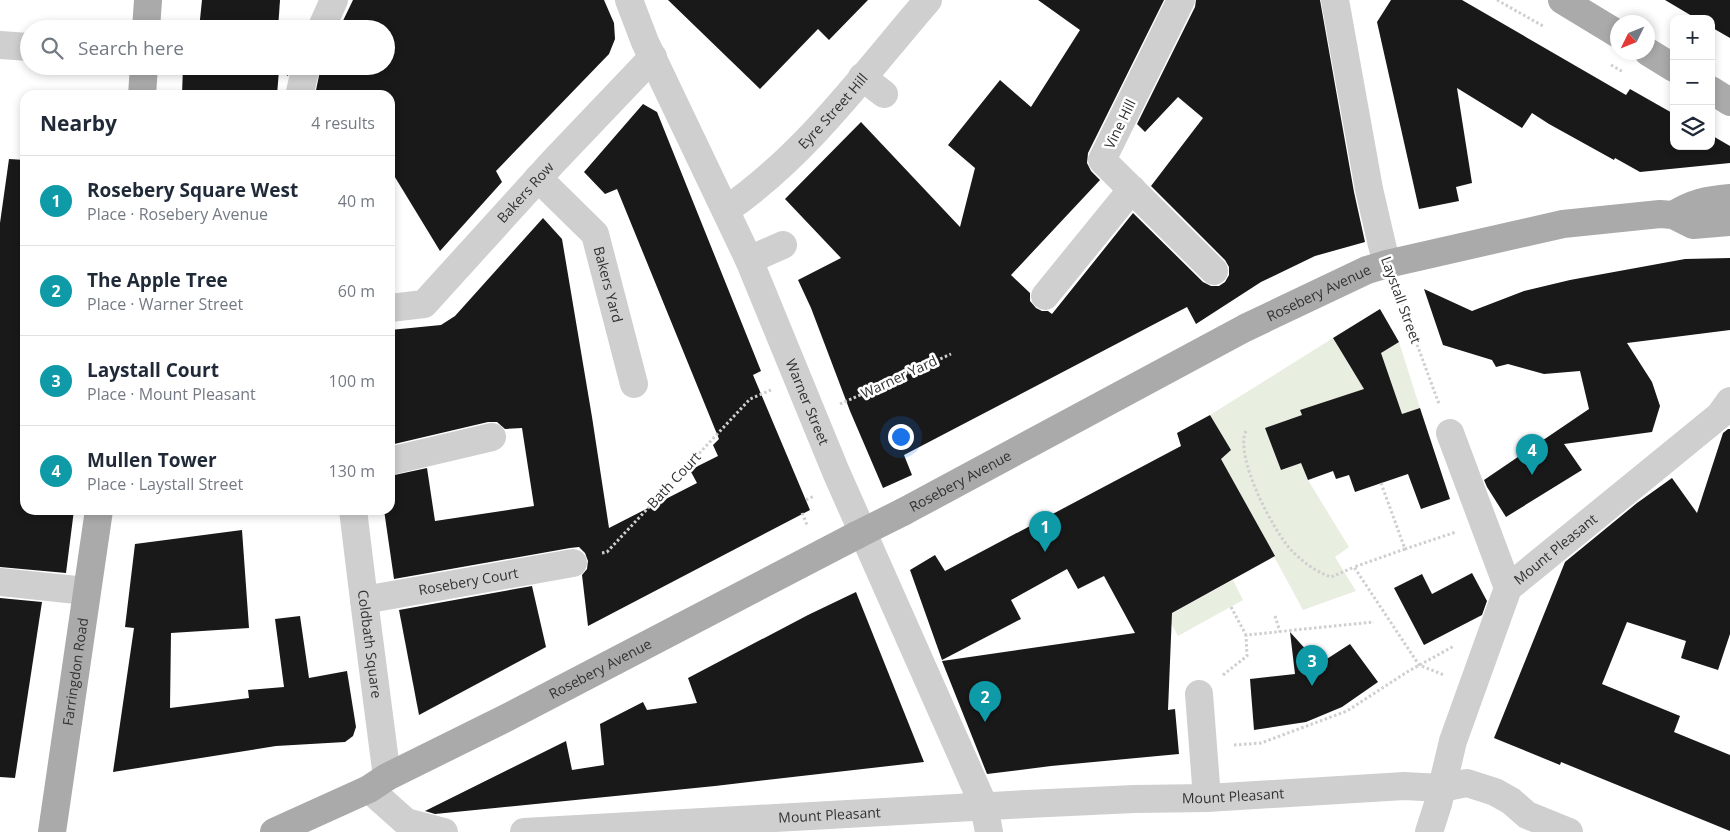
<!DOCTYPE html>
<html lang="en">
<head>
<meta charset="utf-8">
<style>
	body { margin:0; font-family:"Open Sans",sans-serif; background:#f6f6f7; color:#1f2937 }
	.controls { position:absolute; right:15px; top:15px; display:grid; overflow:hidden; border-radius:10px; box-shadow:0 2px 8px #0003 }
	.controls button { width:45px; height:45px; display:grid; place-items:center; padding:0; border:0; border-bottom:1px solid #e0e1e3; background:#fff; color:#1f2937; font:25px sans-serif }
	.compass { position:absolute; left:1610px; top:15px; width:45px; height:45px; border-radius:50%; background:#fff; box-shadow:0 2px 8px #0003; rotate:227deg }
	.you { position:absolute; left:900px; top:436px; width:18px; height:18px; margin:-12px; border:4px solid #fff; border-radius:50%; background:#1a73e8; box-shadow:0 0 0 8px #1a73e833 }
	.badge { display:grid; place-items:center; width:32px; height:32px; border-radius:50%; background:#d93025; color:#fff; font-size:16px; font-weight:700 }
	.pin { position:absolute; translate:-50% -41px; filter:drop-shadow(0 1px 2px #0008) }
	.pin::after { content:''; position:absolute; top:26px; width:18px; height:15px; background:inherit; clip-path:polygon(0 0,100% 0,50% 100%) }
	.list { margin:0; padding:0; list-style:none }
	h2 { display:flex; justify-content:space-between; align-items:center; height:65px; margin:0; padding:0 20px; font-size:21px }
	h2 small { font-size:16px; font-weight:400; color:#747a83 }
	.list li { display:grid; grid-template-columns:32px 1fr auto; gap:15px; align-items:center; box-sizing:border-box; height:90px; padding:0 20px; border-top:1px solid #e0e1e3 }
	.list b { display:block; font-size:19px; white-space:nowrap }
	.list p { margin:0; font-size:16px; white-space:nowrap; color:#747a83 }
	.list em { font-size:16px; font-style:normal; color:#747a83 }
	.icon { flex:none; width:28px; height:28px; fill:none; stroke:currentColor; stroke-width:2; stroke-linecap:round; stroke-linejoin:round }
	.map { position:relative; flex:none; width:1730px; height:832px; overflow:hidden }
	.search { position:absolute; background:#fff; box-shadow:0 2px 8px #0003; left:20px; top:20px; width:375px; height:55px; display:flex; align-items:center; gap:12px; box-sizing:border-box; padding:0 18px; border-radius:28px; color:#747a83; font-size:19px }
	.panel { position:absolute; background:#fff; box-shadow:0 2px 8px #0003; left:20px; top:90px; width:375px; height:425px; border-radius:15px }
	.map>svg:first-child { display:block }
	.green { fill:#e8eee0 }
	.building { fill:#191919 }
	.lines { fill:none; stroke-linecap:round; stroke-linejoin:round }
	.path { stroke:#cfcfcf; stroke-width:3; stroke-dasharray:2.5 2.5; stroke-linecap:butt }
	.minor { stroke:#cfcfcf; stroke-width:28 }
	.major { stroke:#aaa; stroke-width:28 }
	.major-bridge { stroke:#aaa; stroke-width:28 }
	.labels { text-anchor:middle; stroke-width:5; stroke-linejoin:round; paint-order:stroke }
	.street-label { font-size:14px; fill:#323232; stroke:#fff }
</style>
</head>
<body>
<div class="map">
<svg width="1730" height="832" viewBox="0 0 1730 832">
	<rect width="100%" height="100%" fill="#fff"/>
	<g class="green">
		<polygon points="1333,338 1352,370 1399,342 1420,408 1402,414 1302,415 1265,428 1281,470 1301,463 1308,480 1349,547 1335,557 1356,591 1303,610 1221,459 1231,450 1210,415"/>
		<polygon points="1233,580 1243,600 1178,636 1167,616"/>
	</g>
	<g class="building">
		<polygon points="202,0 280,0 278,29 199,29"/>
		<polygon points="353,0 604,0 614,23 615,39 609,54 496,171 502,182 440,251 390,169 390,95 315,95 321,66 386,66 386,29 339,29"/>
		<polygon points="668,0 868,0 829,40 818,29 760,89"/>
		<polygon points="1038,0 1164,0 1088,153 1087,163 1091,171 1100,180 1011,275 1030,293 1030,301 1036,308 1042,311 1048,311 1052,314 1133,213 1203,282 1211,286 1219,286 1225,282 1229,275 1229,267 1225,260 1151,186 1203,118 1178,97 1145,132 1137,124 1195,7 1196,0 1320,0 1354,192 1365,242 1315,256 1261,282 1196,324 1187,307 904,455 912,475 883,488 850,411 811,308 798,280 841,258 785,199 861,122 960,227 975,168 948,145 1000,80 1031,107 1080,30"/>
		<polygon points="1391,0 1462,0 1626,95 1630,89 1674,114 1674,146 1711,146 1711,135 1730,146 1730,163 1640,172 1615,158 1614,160 1549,124 1532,113 1522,128 1457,88 1472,183 1456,187 1459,201 1419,209 1377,22"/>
		<polygon points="1665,0 1730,0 1730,38 1711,27 1711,19 1697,19"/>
		<polygon points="183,66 290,66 288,76 279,70 277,95 182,95"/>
		<polygon points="643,104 657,112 761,371 753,375 810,510 588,626 582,575 587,569 588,561 585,553 579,547 570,548 394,579 384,510 390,510 390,476 427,468 435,521 534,506 522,428 505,429 497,422 488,422 390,445 390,330 441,325 455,316 543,218 562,239 592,417 609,528 697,483 690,470 718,456 713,445 719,439 617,189 605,194 584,172"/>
		<polygon points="9,159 25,160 25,510 74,510 66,573 0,567 0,223"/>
		<polygon points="1730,258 1730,330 1627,343 1652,382 1660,406 1652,432 1564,444 1582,470 1506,517 1487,487 1484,480 1589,409 1580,371 1544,374 1508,364 1496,367 1492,360 1443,345 1424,289 1472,311 1524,291 1570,280 1685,259"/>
		<polygon points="1380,309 1399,342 1381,353 1402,414 1420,408 1450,499 1421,509 1408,474 1355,492 1349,475 1336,479 1333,471 1308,480 1301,463 1281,470 1265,428 1302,415 1300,410 1364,389 1333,338"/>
		<polygon points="1210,415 1231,450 1221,459 1275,556 1172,613 1168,710 1175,709 1179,754 1051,766 987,774 942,661 1135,633 1104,576 1078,589 1067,569 1011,600 1021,619 942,660 910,570 935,555 945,571 1181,446 1177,433"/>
		<polygon points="1728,429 1730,429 1730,634 1718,670 1681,658 1686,641 1627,622 1602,684 1680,716 1674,732 1730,755 1730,831 1561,762 1560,765 1494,738 1565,562 1637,503 1672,478 1697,513 1723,433"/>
		<polygon points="242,530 249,628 171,633 170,708 249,698 248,690 284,687 275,619 300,616 309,678 347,671 356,727 353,736 345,742 276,746 113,772 134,628 125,627 135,544"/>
		<polygon points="1472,573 1487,601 1482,615 1424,645 1394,588 1422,574 1432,594"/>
		<polygon points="532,586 546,647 419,715 399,610"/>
		<polygon points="856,592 924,762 715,786 435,814 425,811 566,741 572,770 604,765 600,724 643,702 647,710 697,703 688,678 808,615"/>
		<polygon points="0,598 42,602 15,778 0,777"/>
		<polygon points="1290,632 1319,664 1350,644 1378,682 1342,707 1306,722 1254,730 1250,679 1295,674"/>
	</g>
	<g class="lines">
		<g class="path">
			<polyline points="1497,0 1543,26"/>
			<polyline points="183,27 194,29"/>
			<polyline points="1611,65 1623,72"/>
			<polyline points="1398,293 1439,404"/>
			<polyline points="840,404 951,354"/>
			<path d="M1246,431C1234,456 1273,531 1292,551C1303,562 1316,572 1331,577L1354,567"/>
			<polyline points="1381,483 1405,549 1456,532"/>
			<polyline points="806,500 814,496"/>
			<polyline points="802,513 807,525"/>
			<polyline points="1405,549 1354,567 1419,665 1444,675"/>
			<polyline points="602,553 607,552 750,399 771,390"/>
			<polyline points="1231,607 1246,635"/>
			<polyline points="1275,616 1280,632"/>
			<polyline points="1223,675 1247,656 1246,635 1374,622"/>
			<polyline points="1234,745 1261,743 1347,711 1407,672 1454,646"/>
		</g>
		<g class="minor">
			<path id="s1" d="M629,0L645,42L749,260L836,472L984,806L989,832"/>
			<polyline points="1181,0 1102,160 1214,271"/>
			<polyline points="1335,0 1369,189 1382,245 1387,264"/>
			<polyline points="321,29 334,0"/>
			<polyline points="0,45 29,47"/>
			<polyline points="862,77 884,94"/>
			<polyline points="300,92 306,66"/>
			<path id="s2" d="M538,178L595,234L634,384"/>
			<path id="s3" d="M726,210C806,155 865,73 928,0"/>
			<polyline points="749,260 783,245"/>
			<polyline points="1045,296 1132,189"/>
			<path id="s4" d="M390,308L424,304L553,162L653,57"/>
			<polyline points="1450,433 1508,588"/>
			<polyline points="390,461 492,437"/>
			<path id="s5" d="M353,510L364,600L387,777"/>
			<polyline points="0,582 86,591"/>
			<path id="s6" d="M364,600L573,563"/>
			<polyline points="1199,694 1207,798"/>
			<polyline points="369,789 406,822 444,832"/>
			<path id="s7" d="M524,832L1027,804L1134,799L1207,798L1404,786L1442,788L1467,783L1495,792L1511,801L1527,815L1569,832"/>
			<path id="s8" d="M1429,832L1438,804L1453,741L1508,588L1720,415L1730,401"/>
		</g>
		<g class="major">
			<polyline points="1562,0 1618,34"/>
			<polyline points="146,29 148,0"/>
			<polyline points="1648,52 1674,68"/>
			<polyline points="1711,90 1730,102"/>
			<polyline points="142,95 144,66"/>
			<path d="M1673,215C1693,203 1706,200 1730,198"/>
			<path id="s9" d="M903,512L1245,328L1367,270L1387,264L1563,224L1660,214L1673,215L1693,225L1730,222"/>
			<path id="s10" d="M52,832L99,510"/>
			<path id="s11" d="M274,832L369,789L387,777L508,717L857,535"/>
		</g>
		<polyline class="major-bridge" points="857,535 903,512"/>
	</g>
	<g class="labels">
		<g class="street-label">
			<text dy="5" stroke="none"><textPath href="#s3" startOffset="146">Eyre Street Hill</textPath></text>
			<text transform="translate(1120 124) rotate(-64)" y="5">Vine Hill</text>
			<text dy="5" stroke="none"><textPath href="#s4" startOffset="185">Bakers Row</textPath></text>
			<text dy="5" stroke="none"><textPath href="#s2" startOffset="132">Bakers Yard</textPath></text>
			<text dy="5" stroke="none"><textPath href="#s9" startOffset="470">Rosebery Avenue</textPath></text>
			<text transform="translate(1401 300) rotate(70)" y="5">Laystall Street</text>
			<text transform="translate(899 377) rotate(-25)" y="5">Warner Yard</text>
			<text dy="5" stroke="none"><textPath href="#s1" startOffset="440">Warner Street</textPath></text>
			<text transform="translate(674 480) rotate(-47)" y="5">Bath Court</text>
			<text dy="5" stroke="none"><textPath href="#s9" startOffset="65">Rosebery Avenue</textPath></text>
			<text dy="5" stroke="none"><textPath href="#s8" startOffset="318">Mount Pleasant</textPath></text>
			<text dy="5" stroke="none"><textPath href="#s6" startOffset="106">Rosebery Court</textPath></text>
			<text dy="5" stroke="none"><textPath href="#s5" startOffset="135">Coldbath Square</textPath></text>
			<text dy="5" stroke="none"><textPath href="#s11" startOffset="365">Rosebery Avenue</textPath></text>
			<text dy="5" stroke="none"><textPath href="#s10" startOffset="162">Farringdon Road</textPath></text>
			<text dy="5" stroke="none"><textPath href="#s7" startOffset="710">Mount Pleasant</textPath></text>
			<text dy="5" stroke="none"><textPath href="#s7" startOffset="306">Mount Pleasant</textPath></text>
		</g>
	</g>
</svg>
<div class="controls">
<button>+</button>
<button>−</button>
<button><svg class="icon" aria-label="layers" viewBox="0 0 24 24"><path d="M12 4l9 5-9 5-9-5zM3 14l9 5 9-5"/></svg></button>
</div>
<svg class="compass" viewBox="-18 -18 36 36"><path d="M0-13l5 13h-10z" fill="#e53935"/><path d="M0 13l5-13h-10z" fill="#747a83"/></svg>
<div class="you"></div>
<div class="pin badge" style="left:1045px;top:552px;background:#0f9aa8">1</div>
<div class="pin badge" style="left:985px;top:722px;background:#0f9aa8">2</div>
<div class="pin badge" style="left:1312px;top:686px;background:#0f9aa8">3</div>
<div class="pin badge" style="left:1532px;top:475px;background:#0f9aa8">4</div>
<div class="search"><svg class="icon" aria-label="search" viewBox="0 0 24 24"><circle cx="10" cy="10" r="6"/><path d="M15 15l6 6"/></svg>Search here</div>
<section class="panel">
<h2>Nearby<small>4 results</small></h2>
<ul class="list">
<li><span class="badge" style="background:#0f9aa8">1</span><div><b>Rosebery Square West</b><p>Place · Rosebery Avenue</p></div><em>40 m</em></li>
<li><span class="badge" style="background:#0f9aa8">2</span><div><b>The Apple Tree</b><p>Place · Warner Street</p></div><em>60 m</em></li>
<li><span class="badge" style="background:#0f9aa8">3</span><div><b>Laystall Court</b><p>Place · Mount Pleasant</p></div><em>100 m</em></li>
<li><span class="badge" style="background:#0f9aa8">4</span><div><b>Mullen Tower</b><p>Place · Laystall Street</p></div><em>130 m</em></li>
</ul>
</section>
</div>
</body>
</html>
